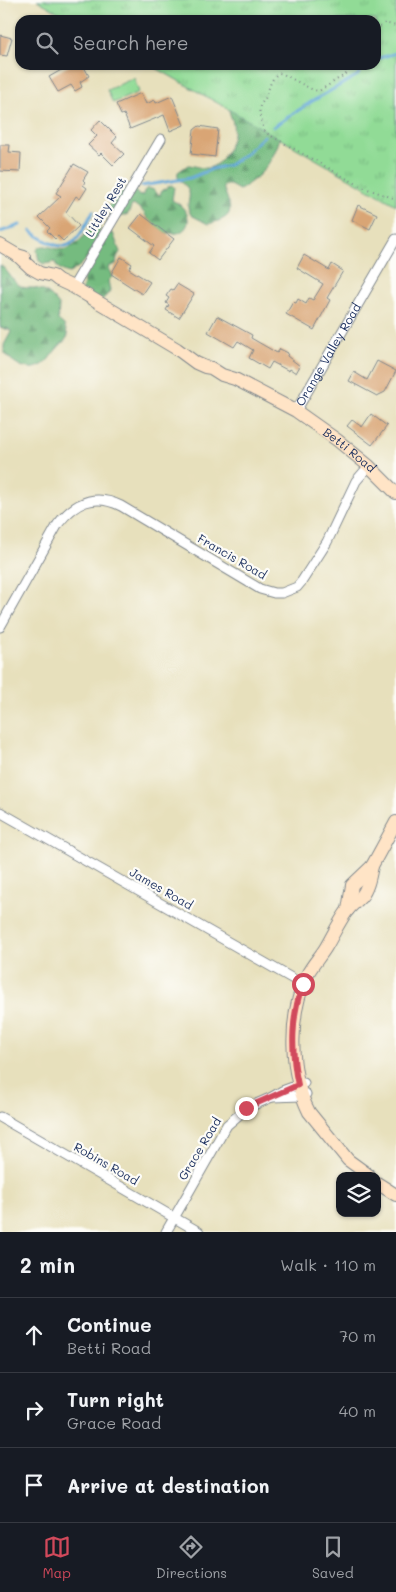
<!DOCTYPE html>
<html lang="en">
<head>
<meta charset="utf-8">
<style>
	body { margin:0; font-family:Mali,sans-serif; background:#20242c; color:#f1f3f6 }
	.controls { position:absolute; right:15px; bottom:15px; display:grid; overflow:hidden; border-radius:10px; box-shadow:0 1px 4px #0004 }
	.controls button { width:45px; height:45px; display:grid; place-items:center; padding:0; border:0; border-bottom:1px solid #363941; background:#171b24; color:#f1f3f6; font:25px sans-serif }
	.stop { position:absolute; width:15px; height:15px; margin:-11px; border:4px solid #d1495b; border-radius:50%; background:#fff }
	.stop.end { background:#d1495b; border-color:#fff; box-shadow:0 1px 5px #0008 }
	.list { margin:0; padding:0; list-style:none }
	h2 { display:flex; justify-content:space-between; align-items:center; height:65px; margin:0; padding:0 20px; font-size:21px }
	h2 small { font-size:16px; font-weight:400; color:#9ea1a6 }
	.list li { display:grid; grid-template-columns:32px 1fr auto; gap:15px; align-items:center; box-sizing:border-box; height:75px; padding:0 20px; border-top:1px solid #363941 }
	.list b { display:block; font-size:19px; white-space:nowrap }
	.list p { margin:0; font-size:16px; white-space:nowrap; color:#9ea1a6 }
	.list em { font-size:16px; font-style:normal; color:#9ea1a6 }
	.icon { flex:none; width:28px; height:28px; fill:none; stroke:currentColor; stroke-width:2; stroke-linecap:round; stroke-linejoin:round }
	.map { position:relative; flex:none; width:396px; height:1232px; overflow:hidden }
	.search { position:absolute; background:#171b24; box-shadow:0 1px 4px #0004; left:15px; right:15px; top:15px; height:55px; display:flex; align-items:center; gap:12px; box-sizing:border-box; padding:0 18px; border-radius:15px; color:#9ea1a6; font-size:19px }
	.sheet { height:290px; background:#171b24 }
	nav { display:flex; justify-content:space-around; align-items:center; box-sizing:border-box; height:70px; border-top:1px solid #363941; background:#171b24; font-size:14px; color:#9ea1a6 }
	nav a { display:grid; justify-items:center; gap:2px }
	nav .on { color:#d1495b }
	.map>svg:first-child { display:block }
	.grass { fill:#91db96; stroke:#56857a }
	.forest { fill:url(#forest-firs); stroke:#48756e }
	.park { fill:url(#park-tufts); stroke:#56857a }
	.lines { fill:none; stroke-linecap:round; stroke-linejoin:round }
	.stream { stroke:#62a7d8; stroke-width:3 }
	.building { fill:#d9a575 }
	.street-casing { stroke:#81888d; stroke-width:11 }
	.secondary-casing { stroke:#81888d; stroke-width:14 }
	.path { stroke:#81888d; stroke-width:2; stroke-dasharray:1 4; stroke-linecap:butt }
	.street { stroke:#fff; stroke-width:9 }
	.secondary { stroke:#ffe4c6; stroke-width:12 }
	.route { stroke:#d1495b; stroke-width:6 }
	.labels { text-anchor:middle; stroke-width:4.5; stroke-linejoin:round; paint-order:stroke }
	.street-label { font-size:12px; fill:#1b2f5e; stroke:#fdfcf7 }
</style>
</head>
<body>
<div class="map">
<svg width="396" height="1232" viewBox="0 0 396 1232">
	<defs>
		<pattern id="forest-firs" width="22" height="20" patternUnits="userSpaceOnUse" patternTransform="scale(1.25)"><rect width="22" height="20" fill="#74bb7f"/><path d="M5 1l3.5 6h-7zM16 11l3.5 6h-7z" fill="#5e986b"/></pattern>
		<pattern id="park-tufts" width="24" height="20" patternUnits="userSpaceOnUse" patternTransform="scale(1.25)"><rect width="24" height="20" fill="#91db96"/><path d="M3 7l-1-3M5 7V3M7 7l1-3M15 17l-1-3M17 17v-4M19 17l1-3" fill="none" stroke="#7cbc84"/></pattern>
	</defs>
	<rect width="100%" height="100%" fill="#fdfcf7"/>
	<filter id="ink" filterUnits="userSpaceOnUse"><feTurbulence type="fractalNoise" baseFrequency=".02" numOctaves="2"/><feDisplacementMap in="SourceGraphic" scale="10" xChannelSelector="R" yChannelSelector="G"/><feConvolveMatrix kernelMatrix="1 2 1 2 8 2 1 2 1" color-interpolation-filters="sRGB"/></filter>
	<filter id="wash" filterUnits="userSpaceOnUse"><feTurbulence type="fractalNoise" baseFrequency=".0096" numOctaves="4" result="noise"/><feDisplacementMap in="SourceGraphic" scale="20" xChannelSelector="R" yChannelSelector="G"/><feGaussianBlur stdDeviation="1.12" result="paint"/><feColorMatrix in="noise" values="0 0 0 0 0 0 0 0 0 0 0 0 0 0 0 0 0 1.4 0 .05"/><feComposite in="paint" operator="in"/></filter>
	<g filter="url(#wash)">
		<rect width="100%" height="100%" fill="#e7e0bc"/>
		<polygon class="grass" points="134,78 139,92 113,103 107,90"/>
		<g class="forest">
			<path d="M396,0V204L280,138C275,155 266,171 252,181C247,184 245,188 239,190L230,185H225L223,187C232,211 236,217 208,224L191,215C190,213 188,208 188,207C188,200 191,196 188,189C184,182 176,181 178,172L188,165C194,165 201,169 207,168C223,167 236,138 233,124C233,119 229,115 229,109L151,65H376V20Z"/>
			<path d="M171,185L174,187L172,200C175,202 180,204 182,207C195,220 186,237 167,233C165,232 162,232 159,231C146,225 148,208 132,205L128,214L117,218L112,216L107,210C112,198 129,179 139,196L143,195L144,191L148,188L154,190L159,195L163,190Z"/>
			<path d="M99,223C103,232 90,256 83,263C79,267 74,270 69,273C63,271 57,269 55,262L44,264L39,261L37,250C44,240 55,252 66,249C78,246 86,233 93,224Z"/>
			<polygon points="110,233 113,233 120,252 117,257 116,264 108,267 112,277 108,281 110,290 108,294 96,305 89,307 85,305 82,302 80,295 84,284 83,279 106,238"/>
			<path d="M0,265C8,270 12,282 22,287C25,288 30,288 34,288C46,290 52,296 59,305L58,320L64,325L68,336C65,342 59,345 55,351C51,355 49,360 45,363C30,375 13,364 4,352V345L11,332L9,329H5L0,327Z"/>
		</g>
		<polygon class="park" points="37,0 396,0 396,205 151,65 376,65 376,20 72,20"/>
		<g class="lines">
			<g class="stream">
				<polyline points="376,59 396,53"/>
				<polyline points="273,127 311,102 358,75 362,65"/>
				<polyline points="141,186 190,178 212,169 229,165 244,155 264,136"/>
				<path d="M31,231C68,258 75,247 93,211"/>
				<polyline points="0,232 20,225"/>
			</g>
		</g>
		<g id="blocks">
			<g class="building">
				<polygon points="0,35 12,38 7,56 0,55"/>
				<polygon points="70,65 83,65 89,76 80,82 82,87 75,91 71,85 58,92 49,77"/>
				<polygon points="141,93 146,104 155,100 156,103 172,96 184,125 170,131 164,115 130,129 124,114 121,115 116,104"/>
				<polygon points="100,120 117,137 112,143 124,154 113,165 101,153 99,155 88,145 97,136 91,130"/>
				<polygon points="199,126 218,129 215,157 191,154 194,130"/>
				<polygon points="0,145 10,145 9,152 21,153 20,172 0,171"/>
				<polygon points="74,164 88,172 83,180 85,182 83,185 87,188 80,199 76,196 66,212 79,226 63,241 58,236 55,239 47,231 50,228 39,217 61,196 56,193"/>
				<polygon points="358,205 377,214 370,229 352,220"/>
				<polygon points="141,214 174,239 158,260 149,253 154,246 130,228"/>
				<polygon points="304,255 329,270 332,264 343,271 327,298 330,300 314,330 286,314 293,302 296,303 298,299 306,304 309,298 313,300 323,284 297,268"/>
				<polygon points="121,257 132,264 129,269 150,282 142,294 111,274"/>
				<polygon points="177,284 194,294 179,318 166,310 169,305 166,303 169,298 166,296 171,289 173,290"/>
				<polygon points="217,316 252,335 251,338 277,353 280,349 288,353 287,356 300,366 296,373 290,369 289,371 272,362 268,369 249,358 253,350 238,341 234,347 208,332"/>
				<polygon points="377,361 396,371 385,392 377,396 349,381 354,372 367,380"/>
				<polygon points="371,414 387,426 372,445 347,426 352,420 362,427"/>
			</g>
		</g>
	</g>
	<g filter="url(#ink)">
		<use href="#blocks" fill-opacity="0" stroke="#81888d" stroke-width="1"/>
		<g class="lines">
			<defs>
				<g id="street">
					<polyline points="73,287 161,139"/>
					<path id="s1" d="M296,411L396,239"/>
					<path d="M0,627L58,524C75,502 95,493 121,506L260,589L274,593H282L297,587L302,581L327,542L356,481L369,466"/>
					<polyline points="0,812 309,988"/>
					<polyline points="272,1097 302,1096 306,1094"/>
					<polyline points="0,1117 199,1232"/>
					<polyline points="166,1232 227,1125 247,1108 272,1097 282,1091 304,1083"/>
				</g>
				<g id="secondary">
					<polyline points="0,245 17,255 24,257"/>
					<path id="s2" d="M17,255L31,268L40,273L53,276L58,280L73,287L177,349L196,363L205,367L211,368L222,375L235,379L296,411L337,440L369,466L396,493"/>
					<polyline points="348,910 352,885 372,866 396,822"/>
					<path d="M370,1176L348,1160L309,1112C289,1072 288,1017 307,975C312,965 320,957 326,947C333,935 339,922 347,911C351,906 356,902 361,897C368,889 370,876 372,866"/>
					<polyline points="377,1183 396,1195"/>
				</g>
			</defs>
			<use href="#street" class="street-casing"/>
			<use href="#secondary" class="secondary-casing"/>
			<g class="path">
				<polyline points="376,30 385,23 396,26"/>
				<path d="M351,65L346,74L319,91L313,90L283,74L279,73C270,79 270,87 266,96C265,100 261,103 260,106C258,114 262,126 266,133L362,187L396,199"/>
			</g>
			<use href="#street" class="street"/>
			<use href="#secondary" class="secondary"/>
		</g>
	</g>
	<g class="lines" filter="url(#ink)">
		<path class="route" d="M246,1108L298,1085C291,1053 291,1015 303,984"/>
	</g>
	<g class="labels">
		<g class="street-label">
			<text transform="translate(106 207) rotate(-59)" y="4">Littley Rest</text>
			<text dy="4" stroke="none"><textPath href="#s1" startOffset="65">Orange Valley Road</textPath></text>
			<text dy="4" stroke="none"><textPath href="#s2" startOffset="388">Betti Road</textPath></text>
			<text transform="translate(232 557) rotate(30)" y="4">Francis Road</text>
			<text transform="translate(161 889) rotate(30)" y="4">James Road</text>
			<text transform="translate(200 1149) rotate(-59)" y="4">Grace Road</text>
			<text transform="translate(106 1164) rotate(30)" y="4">Robins Road</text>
		</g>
	</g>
</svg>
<div class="controls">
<button><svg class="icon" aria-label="layers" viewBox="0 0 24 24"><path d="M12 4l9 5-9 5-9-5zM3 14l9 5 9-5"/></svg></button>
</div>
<div class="stop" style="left:303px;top:984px"></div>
<div class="stop end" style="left:246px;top:1108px"></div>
<div class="search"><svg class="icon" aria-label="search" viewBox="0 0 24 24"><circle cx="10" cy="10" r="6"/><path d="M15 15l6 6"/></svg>Search here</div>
</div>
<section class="sheet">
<h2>2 min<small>Walk · 110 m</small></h2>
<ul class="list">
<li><svg class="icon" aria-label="ahead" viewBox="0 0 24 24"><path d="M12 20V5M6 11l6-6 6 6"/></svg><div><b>Continue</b><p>Betti Road</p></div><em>70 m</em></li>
<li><svg class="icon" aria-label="right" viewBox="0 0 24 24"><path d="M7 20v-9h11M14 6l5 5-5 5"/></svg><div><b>Turn right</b><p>Grace Road</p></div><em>40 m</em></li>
<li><svg class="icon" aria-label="arrive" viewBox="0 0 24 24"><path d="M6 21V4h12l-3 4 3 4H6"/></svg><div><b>Arrive at destination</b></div></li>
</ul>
</section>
<nav>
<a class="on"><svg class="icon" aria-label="map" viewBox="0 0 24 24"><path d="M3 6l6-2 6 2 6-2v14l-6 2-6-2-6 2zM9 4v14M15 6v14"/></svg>Map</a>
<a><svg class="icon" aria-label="directions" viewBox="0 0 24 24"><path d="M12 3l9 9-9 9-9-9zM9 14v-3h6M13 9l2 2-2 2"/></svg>Directions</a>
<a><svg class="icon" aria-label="saved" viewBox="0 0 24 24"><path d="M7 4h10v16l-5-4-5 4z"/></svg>Saved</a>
</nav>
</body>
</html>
